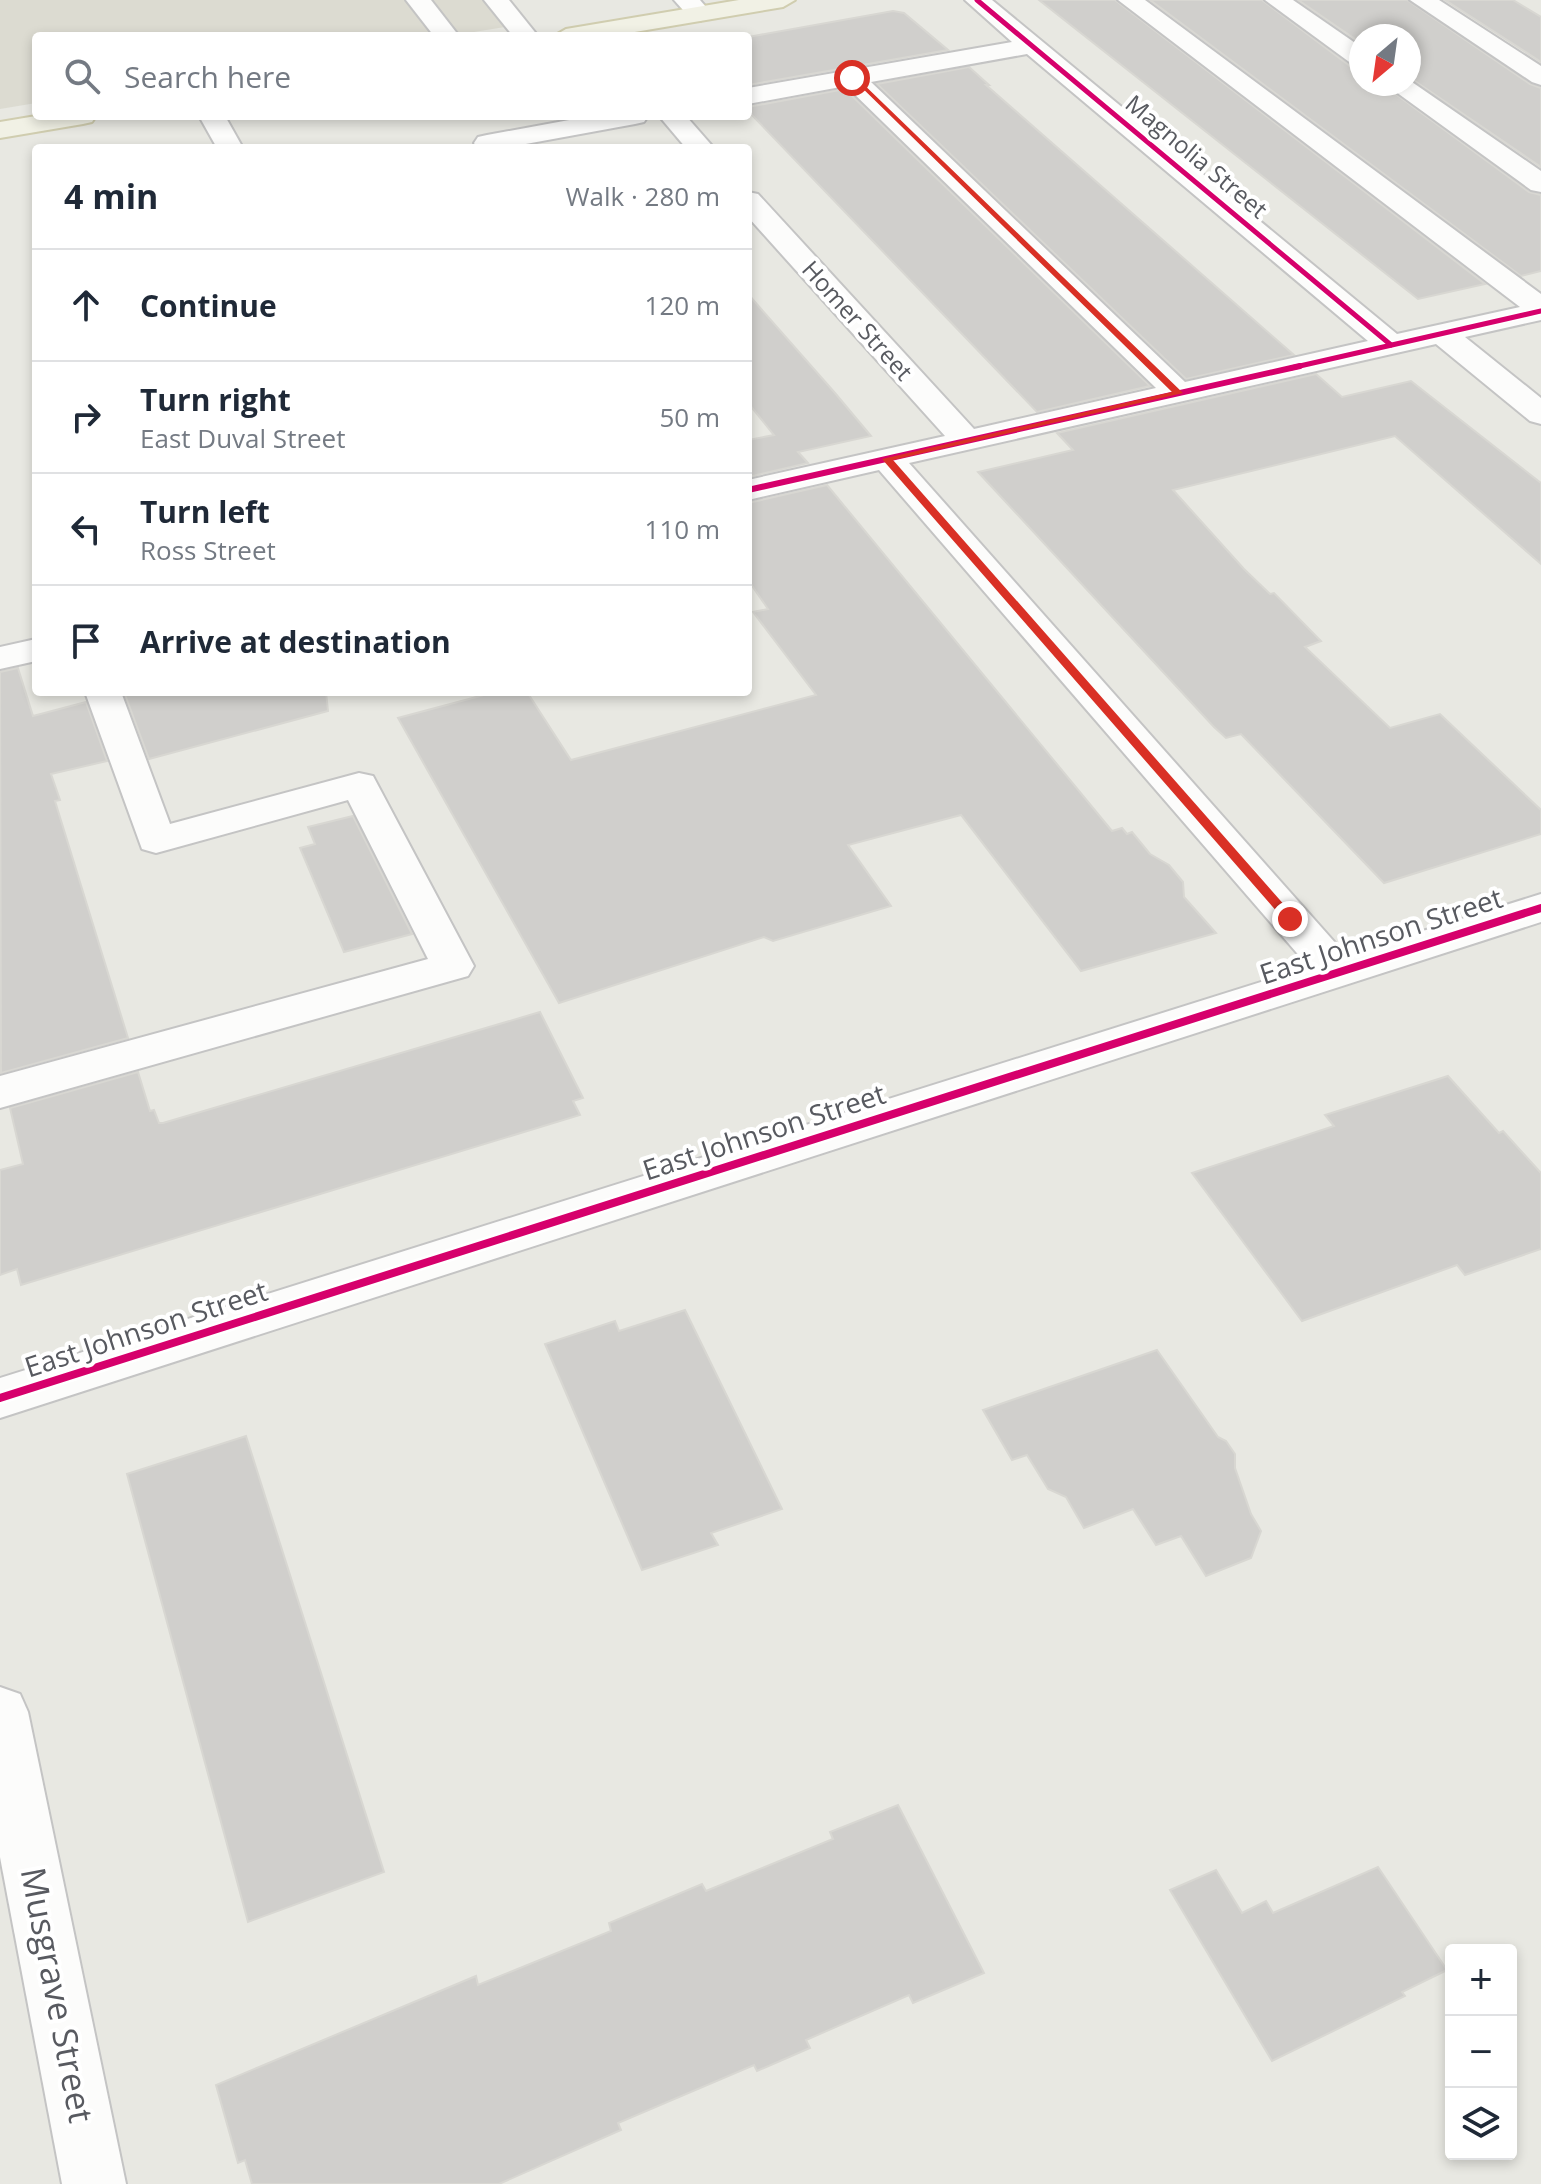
<!DOCTYPE html>
<html lang="en">
<head>
<meta charset="utf-8">
<style>
	body { margin:0; font-family:"Open Sans",sans-serif; background:#f6f6f7; color:#1f2937 }
	.controls { position:absolute; right:24px; bottom:24px; display:grid; overflow:hidden; border-radius:8px; box-shadow:0 4px 12px #0003 }
	.controls button { width:72px; height:72px; display:grid; place-items:center; padding:0; border:0; border-bottom:2px solid #e0e1e3; background:#fff; color:#1f2937; font:40px sans-serif }
	.compass { position:absolute; left:1349px; top:24px; width:72px; height:72px; border-radius:50%; background:#fff; box-shadow:0 4px 12px #0003; rotate:209deg }
	.stop { position:absolute; width:24px; height:24px; margin:-18px; border:6px solid #d93025; border-radius:50%; background:#fff }
	.stop.end { background:#d93025; border-color:#fff; box-shadow:0 2px 8px #0008 }
	.list { margin:0; padding:0; list-style:none }
	h2 { display:flex; justify-content:space-between; align-items:center; height:104px; margin:0; padding:0 32px; font-size:34px }
	h2 small { font-size:26px; font-weight:400; color:#747a83 }
	.list li { display:grid; grid-template-columns:52px 1fr auto; gap:24px; align-items:center; box-sizing:border-box; height:112px; padding:0 32px; border-top:2px solid #e0e1e3 }
	.list b { display:block; font-size:30px; white-space:nowrap }
	.list p { margin:0; font-size:26px; white-space:nowrap; color:#747a83 }
	.list em { font-size:26px; font-style:normal; color:#747a83 }
	.icon { flex:none; width:44px; height:44px; fill:none; stroke:currentColor; stroke-width:2; stroke-linecap:round; stroke-linejoin:round }
	.map { position:relative; flex:none; width:1541px; height:2184px; overflow:hidden }
	.search { position:absolute; background:#fff; box-shadow:0 4px 12px #0003; left:32px; top:32px; width:720px; height:88px; display:flex; align-items:center; gap:20px; box-sizing:border-box; padding:0 28px; border-radius:8px; color:#747a83; font-size:30px }
	.panel { position:absolute; background:#fff; box-shadow:0 4px 12px #0003; left:32px; top:144px; width:720px; height:552px; border-radius:8px }
	.map>svg:first-child { display:block }
	.education { fill:#dcdbd1 }
	.building { fill:#d0cfcc; stroke:#d8d7d2; stroke-width:2 }
	.lines { fill:none; stroke-linecap:round; stroke-linejoin:round }
	.minor-casing { stroke:#c4c4c4; stroke-width:4 }
	.major-casing { stroke:#d0cdaf; stroke-width:4 }
	.minor { fill:#fcfcfb; fill-rule:evenodd }
	.major { fill:#f1f1e5; fill-rule:evenodd }
	.cycleway-far2-casing { stroke:#fff; stroke-width:8 }
	.cycleway-far1-casing { stroke:#fff; stroke-width:10 }
	.cycleway-casing { stroke:#fff; stroke-width:13 }
	.cycleway-far2 { stroke:#d6006c; stroke-width:5 }
	.cycleway-far1 { stroke:#d6006c; stroke-width:6 }
	.cycleway { stroke:#d6006c; stroke-width:8 }
	.route { fill:#d93025 }
	.labels { text-anchor:middle; stroke-width:8; stroke-linejoin:round; paint-order:stroke }
	.far-street-label { font-size:24px; fill:#585a60; stroke:#fff }
	.street-label { font-size:28px; fill:#585a60; stroke:#fff }
	.near-street-label { font-size:34px; fill:#585a60; stroke:#fff }
</style>
</head>
<body>
<div class="map">
<svg width="1541" height="2184" viewBox="0 0 1541 2184">
	<rect width="100%" height="100%" fill="#e8e8e2"/>
	<polygon class="education" points="0,0 483,0 505,27 449,36 36,36 36,103 0,109"/>
	<g class="building">
		<polygon points="1039,0 1115,0 1485,284 1418,299"/>
		<polygon points="1150,0 1262,0 1350,66 1361,70 1361,84 1382,84 1529,192 1541,195 1541,271 1521,276"/>
		<polygon points="1298,0 1407,0 1530,84 1541,88 1541,167 1409,77 1409,36 1361,36 1361,43"/>
		<polygon points="1445,0 1513,0 1541,17 1541,62"/>
		<polygon points="893,11 904,13 948,50 748,85 748,37"/>
		<polygon points="969,67 989,85 986,85 1294,355 1186,379 877,84"/>
		<polygon points="845,89 1150,386 1037,412 748,111 748,107"/>
		<polygon points="748,294 835,393 871,436 798,452 808,463 748,477 748,440 774,435 748,403"/>
		<polygon points="1316,374 1342,397 1411,381 1541,483 1541,564 1395,436 1173,490 1244,569 1270,594 1274,593 1321,641 1305,647 1390,728 1440,714 1541,810 1541,834 1384,883 1241,734 1226,738 1214,727 978,472 1073,450 1057,433"/>
		<polygon points="827,485 1112,831 1122,828 1127,834 1132,832 1150,854 1169,865 1183,882 1184,897 1216,933 1081,971 961,815 848,845 891,906 773,941 764,937 559,1003 398,718 495,692 527,692 571,760 816,695 753,612 768,609 748,580 748,503"/>
		<polygon points="18,668 33,716 86,702 107,761 51,774 60,800 55,801 128,1038 1,1073 0,672"/>
		<polygon points="124,692 326,692 328,711 149,759"/>
		<polygon points="353,816 412,934 344,952 300,848 315,844 308,827"/>
		<polygon points="540,1012 583,1098 573,1101 580,1115 21,1285 17,1269 0,1275 0,1170 23,1164 10,1108 138,1072 150,1111 154,1110 159,1123 163,1123"/>
		<polygon points="1448,1076 1499,1133 1503,1131 1541,1173 1541,1249 1465,1275 1457,1265 1302,1321 1192,1173 1334,1126 1325,1115"/>
		<polygon points="685,1310 782,1509 711,1533 718,1545 642,1570 545,1344 615,1321 619,1331"/>
		<polygon points="1157,1350 1218,1437 1226,1441 1235,1454 1235,1468 1251,1514 1261,1531 1251,1558 1206,1576 1181,1536 1156,1545 1133,1509 1084,1528 1066,1497 1048,1489 1027,1455 1012,1460 983,1410"/>
		<polygon points="246,1436 384,1872 248,1922 127,1474"/>
		<polygon points="898,1805 984,1973 913,2003 909,1995 806,2040 810,2048 757,2071 754,2065 618,2123 621,2130 499,2184 252,2184 245,2160 238,2163 216,2085 476,1976 478,1985 611,1931 609,1923 702,1884 706,1891 833,1839 830,1832"/>
		<polygon points="1378,1867 1447,1970 1402,1992 1405,1996 1272,2061 1170,1890 1216,1870 1242,1913 1266,1901 1273,1913"/>
	</g>
	<g class="lines">
		<defs>
			<g id="minor">
				<polygon points="406,0 431,0 459,36 434,36"/>
				<polygon points="484,0 509,0 538,36 513,36"/>
				<polygon points="674,0 700,0 712,14 700,21 691,19"/>
				<path d="M965,0H992L1397,334L1520,307L1118,0H1145L1541,294V320L1465,337L1541,398V424L1530,421L1436,344L909,463L1346,955L1541,894V922L0,1418V1378L1309,967L879,470L748,500V480L945,436L748,217V192L758,194L974,429L1156,388L846,86L748,104V88L1012,42ZM1027,54L1368,341L1185,382L871,82Z"/>
				<polygon points="1265,0 1293,0 1361,47 1361,67 1352,64"/>
				<polygon points="1410,0 1439,0 1541,66 1541,85 1532,82"/>
				<polygon points="1409,80 1541,171 1541,192 1531,190 1385,84 1409,84"/>
				<polygon points="199,116 225,116 243,148 217,148"/>
				<polygon points="591,116 648,116 644,122 635,124 504,148 477,148 474,143 478,137 487,135"/>
				<polygon points="659,116 686,116 714,148 686,148"/>
				<polygon points="36,639 36,661 0,669 0,647"/>
				<polygon points="85,692 121,692 170,824 359,773 373,776 474,966 468,976 0,1108 0,1076 428,959 348,800 156,853 142,849"/>
				<polygon points="0,1687 20,1694 28,1712 126,2184 62,2184 0,1857"/>
			</g>
			<g id="major">
				<polygon points="739,0 795,0 783,7 611,36 554,36 566,29"/>
				<polygon points="36,116 96,116 92,122 83,124 0,138 0,122"/>
			</g>
		</defs>
		<use href="#minor" class="minor-casing"/>
		<use href="#major" class="major-casing"/>
		<use href="#minor" class="minor"/>
		<use href="#major" class="major"/>
		<defs>
			<g id="cycleway-far2">
				<polyline points="977,0 1391,345"/>
				<polyline points="1291,368 1541,311"/>
			</g>
			<polyline id="cycleway-far1" points="748,490 1300,366"/>
			<polyline id="cycleway" points="0,1398 1541,908"/>
		</defs>
		<use href="#cycleway-far2" class="cycleway-far2-casing"/>
		<use href="#cycleway-far1" class="cycleway-far1-casing"/>
		<use href="#cycleway" class="cycleway-casing"/>
		<use href="#cycleway-far2" class="cycleway-far2"/>
		<use href="#cycleway-far1" class="cycleway-far1"/>
		<use href="#cycleway" class="cycleway"/>
	</g>
	<polygon class="route" points="850,76 855,76 1183,393 893,460 1294,916 1294,922 1286,922 882,459 1172,392"/>
	<g class="labels">
		<g class="far-street-label">
			<text transform="translate(1196 157) rotate(40)" y="8">Magnolia Street</text>
			<text transform="translate(857 321) rotate(48)" y="8">Homer Street</text>
		</g>
		<g class="street-label">
			<text transform="translate(1381 936) rotate(-18)" y="10">East Johnson Street</text>
			<text transform="translate(764 1132) rotate(-18)" y="10">East Johnson Street</text>
			<text transform="translate(146 1329) rotate(-18)" y="10">East Johnson Street</text>
		</g>
		<g class="near-street-label">
			<text transform="translate(57 1995) rotate(79)" y="12">Musgrave Street</text>
		</g>
	</g>
</svg>
<div class="controls">
<button>+</button>
<button>−</button>
<button><svg class="icon" aria-label="layers" viewBox="0 0 24 24"><path d="M12 4l9 5-9 5-9-5zM3 14l9 5 9-5"/></svg></button>
</div>
<svg class="compass" viewBox="-18 -18 36 36"><path d="M0-13l5 13h-10z" fill="#e53935"/><path d="M0 13l5-13h-10z" fill="#747a83"/></svg>
<div class="stop" style="left:852px;top:78px"></div>
<div class="stop end" style="left:1290px;top:919px"></div>
<div class="search"><svg class="icon" aria-label="search" viewBox="0 0 24 24"><circle cx="10" cy="10" r="6"/><path d="M15 15l6 6"/></svg>Search here</div>
<section class="panel">
<h2>4 min<small>Walk · 280 m</small></h2>
<ul class="list">
<li><svg class="icon" aria-label="ahead" viewBox="0 0 24 24"><path d="M12 20V5M6 11l6-6 6 6"/></svg><div><b>Continue</b></div><em>120 m</em></li>
<li><svg class="icon" aria-label="right" viewBox="0 0 24 24"><path d="M7 20v-9h11M14 6l5 5-5 5"/></svg><div><b>Turn right</b><p>East Duval Street</p></div><em>50 m</em></li>
<li><svg class="icon" aria-label="left" viewBox="0 0 24 24"><path d="M17 20v-9H6M10 6l-5 5 5 5"/></svg><div><b>Turn left</b><p>Ross Street</p></div><em>110 m</em></li>
<li><svg class="icon" aria-label="arrive" viewBox="0 0 24 24"><path d="M6 21V4h12l-3 4 3 4H6"/></svg><div><b>Arrive at destination</b></div></li>
</ul>
</section>
</div>
</body>
</html>
